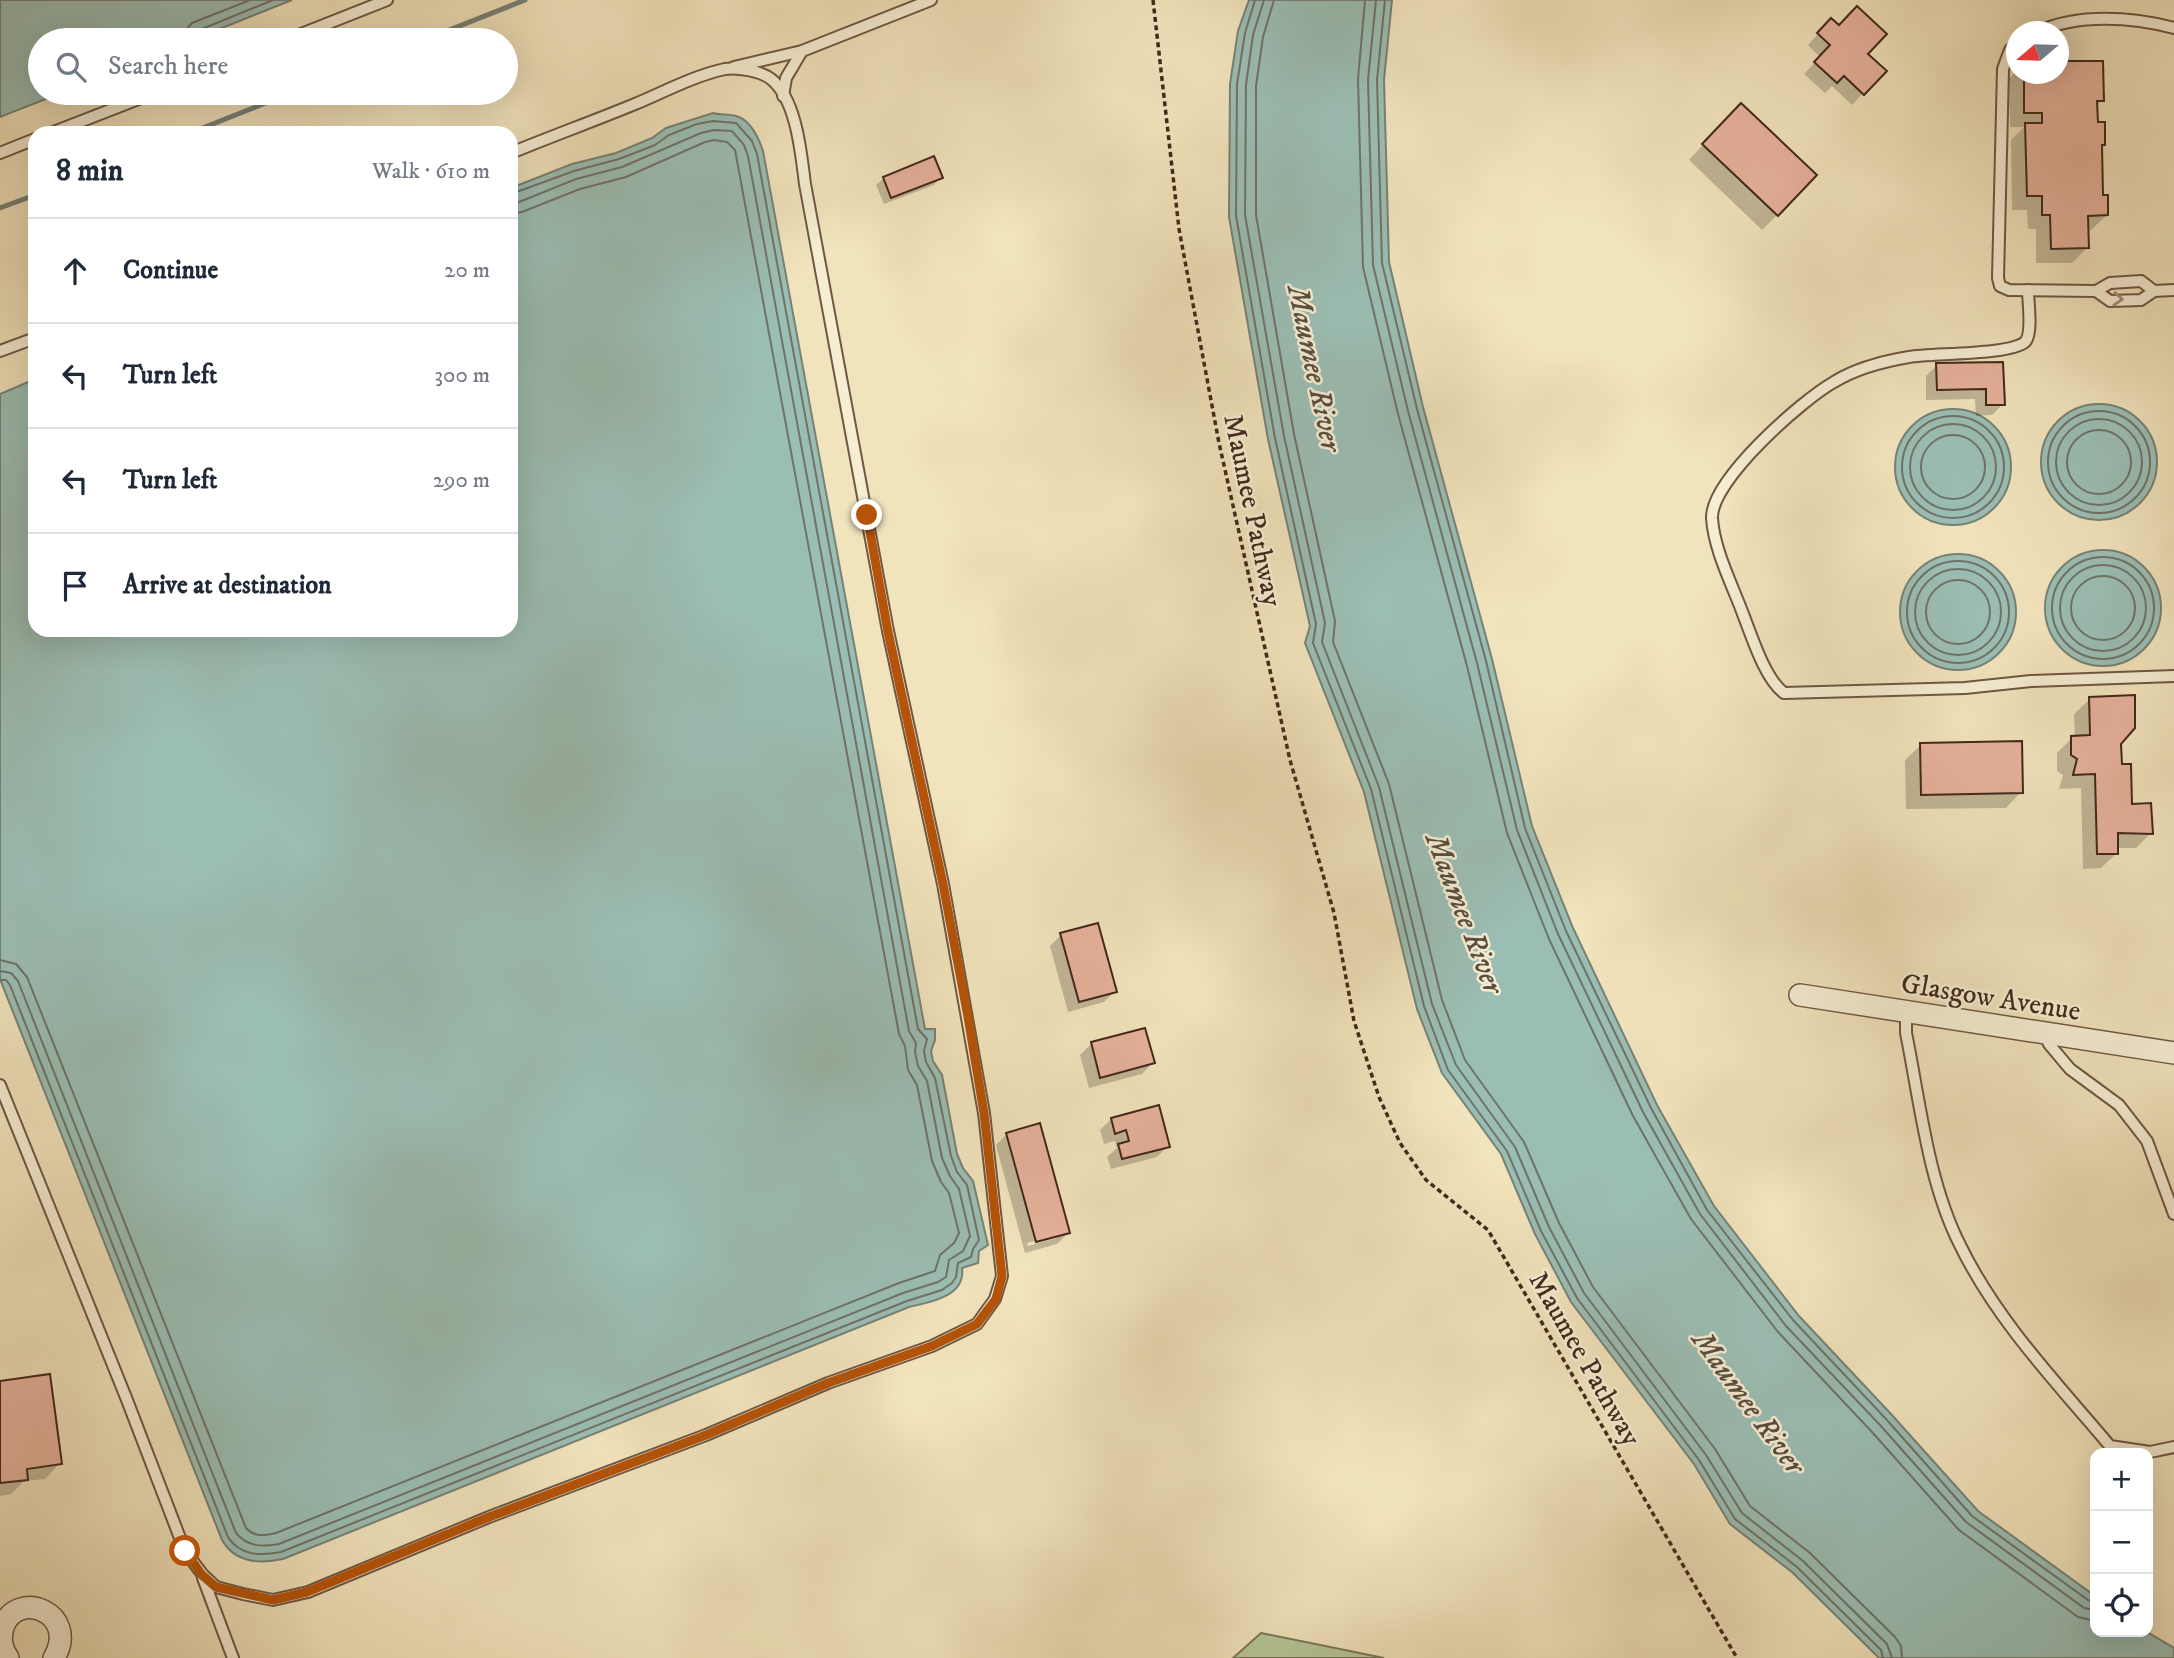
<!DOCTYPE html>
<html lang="en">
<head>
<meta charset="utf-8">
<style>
	body { margin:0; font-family:"IM FELL DW Pica",serif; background:#f6f6f7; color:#1f2937 }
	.controls { position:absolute; right:21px; bottom:21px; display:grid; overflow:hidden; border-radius:14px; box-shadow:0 7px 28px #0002 }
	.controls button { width:63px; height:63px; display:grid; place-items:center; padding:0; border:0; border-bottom:2px solid #e0e1e3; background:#fff; color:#1f2937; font:35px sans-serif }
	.compass { position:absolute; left:2006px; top:21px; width:63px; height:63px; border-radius:50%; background:#fff; box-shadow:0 7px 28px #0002; rotate:251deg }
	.stop { position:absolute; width:21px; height:21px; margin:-16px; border:5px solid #b45309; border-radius:50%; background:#fff }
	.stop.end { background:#b45309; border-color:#fff; box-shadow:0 2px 7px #0008 }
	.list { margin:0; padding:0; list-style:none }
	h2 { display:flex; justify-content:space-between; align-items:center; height:91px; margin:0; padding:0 28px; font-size:30px }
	h2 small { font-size:23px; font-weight:400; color:#747a83 }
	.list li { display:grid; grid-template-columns:46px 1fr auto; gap:21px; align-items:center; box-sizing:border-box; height:105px; padding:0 28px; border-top:2px solid #e0e1e3 }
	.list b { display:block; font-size:26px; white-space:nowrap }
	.list em { font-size:23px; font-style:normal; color:#747a83 }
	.icon { flex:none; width:38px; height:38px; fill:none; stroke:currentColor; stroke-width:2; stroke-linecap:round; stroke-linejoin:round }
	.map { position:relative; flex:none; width:2174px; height:1658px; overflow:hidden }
	.search { position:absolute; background:#fff; box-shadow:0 7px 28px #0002; left:28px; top:28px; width:490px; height:77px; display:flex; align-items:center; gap:18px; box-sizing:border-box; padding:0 24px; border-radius:38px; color:#747a83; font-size:26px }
	.panel { position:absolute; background:#fff; box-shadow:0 7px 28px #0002; left:28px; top:126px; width:490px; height:511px; border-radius:21px }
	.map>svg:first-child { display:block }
	.green { fill:#b4c596; stroke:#7b7658; stroke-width:2 }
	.water { fill:#9bbeb4; stroke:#778277; stroke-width:2 }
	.shadow { fill:#0003; fill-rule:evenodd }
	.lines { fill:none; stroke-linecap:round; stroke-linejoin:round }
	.shore { stroke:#6e7368; stroke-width:2 }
	.stream { stroke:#778277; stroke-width:5 }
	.building { fill:#e6b19b; stroke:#42281b; stroke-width:2 }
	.lane-casing { stroke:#6e5743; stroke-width:14 }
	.street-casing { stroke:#6e5743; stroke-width:24 }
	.path { stroke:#42281b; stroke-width:3.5; stroke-dasharray:5 3.5; stroke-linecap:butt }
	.lane { stroke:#f6edd3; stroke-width:10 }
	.street { stroke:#f6edd3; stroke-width:21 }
	.oneway { stroke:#9c8a77 }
	.route { stroke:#b45309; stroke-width:9 }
	.labels { text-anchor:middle; stroke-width:5; stroke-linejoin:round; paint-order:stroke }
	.street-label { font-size:28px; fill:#42281b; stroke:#f6edd3 }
	.water-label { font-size:30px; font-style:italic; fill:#584e41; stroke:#f6edd3 }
</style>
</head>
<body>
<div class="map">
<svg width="2174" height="1658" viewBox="0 0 2174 1658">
	<rect width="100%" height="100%" fill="#f1e3bc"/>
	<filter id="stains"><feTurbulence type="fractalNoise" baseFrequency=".00286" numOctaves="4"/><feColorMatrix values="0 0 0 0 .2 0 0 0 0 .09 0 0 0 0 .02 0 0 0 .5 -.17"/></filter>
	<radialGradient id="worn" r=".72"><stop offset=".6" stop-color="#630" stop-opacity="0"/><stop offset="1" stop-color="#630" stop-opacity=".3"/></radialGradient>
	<polygon class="green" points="1261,1633 1384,1658 1233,1658"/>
	<g class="water">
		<polygon points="0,0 292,0 192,40 40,40 40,93 61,93 0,117"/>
		<polygon points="1249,0 1392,0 1384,80 1389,262 1423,407 1492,659 1532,826 1573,928 1657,1105 1714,1206 1799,1316 1891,1414 1978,1511 2095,1596 2095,1632 2147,1632 2174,1648 2174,1658 1879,1658 1792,1572 1730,1524 1694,1464 1571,1302 1535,1234 1501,1154 1442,1073 1417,1009 1364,792 1305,643 1310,626 1268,439 1229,217 1230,84 1238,31"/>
		<path d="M713,113C720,115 729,114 736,116C751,120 759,139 763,151L925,1029H935V1040L931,1051L933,1061L942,1075L957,1154L963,1168L973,1181L988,1245L979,1251L978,1263L962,1268C966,1296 931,1302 909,1307L283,1559C260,1564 235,1563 222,1540L0,979V394L35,379V630H511V188L572,164L616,153L652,138L666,128Z"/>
		<circle cx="2099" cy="462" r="58"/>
		<circle cx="1953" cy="467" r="58"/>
		<circle cx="2103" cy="608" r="58"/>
		<circle cx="1958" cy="612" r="58"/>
	</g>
	<g class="shadow">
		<polygon points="1831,20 1884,71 1852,105 1832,86 1825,93 1804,74 1820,57 1808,45"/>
		<polygon points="2016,71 2016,74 2058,74 2102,100 2096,107 2096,124 2104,145 2100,148 2101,196 2107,215 2091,230 2086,230 2087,248 2072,263 2036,263 2036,229 2028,229 2027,210 2012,210 2011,140 2024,127 2010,127 2009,79"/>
		<polygon points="1726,120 1777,215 1762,230 1689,160"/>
		<polygon points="941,177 934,185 884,204 876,185 884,178"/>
		<polygon points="2002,364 2003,404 1992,415 1976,416 1975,399 1926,400 1926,376 1937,365"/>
		<polygon points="2090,699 2119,743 2120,766 2130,806 2151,833 2136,848 2116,848 2117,853 2101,868 2083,869 2081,788 2059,789 2063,775 2057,771 2057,753 2072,738 2075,737 2074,714"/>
		<polygon points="1921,745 2021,792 2006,808 1906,809 1905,760"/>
		<polygon points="1061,935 1115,991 1104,1002 1068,1012 1050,946"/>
		<polygon points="1144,1030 1153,1062 1142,1074 1089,1088 1080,1055 1091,1044"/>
		<polygon points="1111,1119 1168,1146 1157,1157 1111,1169 1107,1157 1117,1148 1115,1141 1104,1144 1100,1130"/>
		<path d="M1007,1134L1068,1233L1057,1244L1025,1253L996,1145ZM1057,1235V1238L1028,1246L1027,1243Z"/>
		<polygon points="0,1383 60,1463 45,1479 24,1481 11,1494 0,1496"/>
	</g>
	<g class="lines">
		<g class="shore">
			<polyline points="1255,0 1245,33 1237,84 1236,216 1275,438 1316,624 1313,643 1371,789 1424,1006 1448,1070 1507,1151 1541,1231 1577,1298 1699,1460 1735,1519 1797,1567 1881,1650 1883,1658"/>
			<polyline points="1264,0 1253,35 1246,85 1245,215 1284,436 1325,623 1322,642 1379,787 1432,1004 1456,1065 1515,1147 1549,1227 1584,1293 1706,1455 1742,1513 1803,1561 1887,1644 1892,1658"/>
			<polyline points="1274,0 1263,37 1256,86 1256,215 1294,434 1335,621 1333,642 1389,784 1442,1000 1465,1060 1524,1142 1559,1223 1593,1287 1715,1449 1750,1506 1810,1553 1895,1637 1901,1646 1902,1658"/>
			<polyline points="1365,0 1358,79 1363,267 1398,414 1467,666 1507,833 1549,939 1633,1116 1691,1219 1778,1332 1872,1432 1959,1530 2078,1617 2095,1621"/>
			<polyline points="1376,0 1368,80 1373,265 1408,411 1477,663 1517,830 1558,934 1643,1112 1700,1214 1786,1326 1880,1425 1966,1522 2084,1608 2095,1610"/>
			<polyline points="1385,0 1377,80 1382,263 1417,409 1486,661 1525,828 1566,931 1651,1108 1707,1210 1793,1320 1886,1419 1972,1516 2088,1600 2095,1602"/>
			<polyline points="183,40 185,31 192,23 250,0"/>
			<polyline points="192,40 193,35 197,31 273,0"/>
			<circle cx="2099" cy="462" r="51"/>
			<circle cx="1953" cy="467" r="51"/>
			<circle cx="2099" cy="462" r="43"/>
			<circle cx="1953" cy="467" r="43"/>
			<circle cx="2099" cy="462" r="32"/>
			<circle cx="1953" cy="467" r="32"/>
			<circle cx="2103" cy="608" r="51"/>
			<circle cx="1958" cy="612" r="51"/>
			<circle cx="2103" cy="608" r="43"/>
			<circle cx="1958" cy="612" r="43"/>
			<circle cx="2103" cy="608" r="32"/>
			<circle cx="1958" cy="612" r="32"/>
			<path d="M0,960L16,964L27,977L246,1528C254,1537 264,1536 276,1533L899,1283L935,1271L940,1255L954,1243L959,1233L949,1193L941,1182L932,1161L917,1085L908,1070L905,1046L899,1034L735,150L727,142L714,140L705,142L626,177L580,189L522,212L511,214"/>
			<path d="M0,971L11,973L18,981L236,1533C248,1547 262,1547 279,1544L903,1293L938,1282L946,1277L949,1260L963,1251L970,1236L959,1189L950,1176L942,1158L927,1081L918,1066L915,1052L916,1043L909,1031L748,156L744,145L732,131L714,130L701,133L622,167L576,179L519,202L511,203"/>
			<path d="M0,980H6L10,985L228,1537C240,1556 261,1556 281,1552L907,1301L942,1290L952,1283L956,1277L958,1263L971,1257L973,1249L979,1240L967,1185L957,1172L951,1156L935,1078L926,1062L924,1051L927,1039L918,1029L757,154L752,141L736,123L713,121L697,124L669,135L655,145L619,159L574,171L511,194"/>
		</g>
		<g class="stream">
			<polyline points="424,40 525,0"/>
			<polyline points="190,133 291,93"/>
			<polyline points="0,208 35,195"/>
		</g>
	</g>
	<g class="building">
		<polygon points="1857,6 1887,34 1868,54 1887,71 1864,95 1844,76 1837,83 1814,62 1830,45 1817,33 1831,18 1839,25"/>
		<polygon points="2058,61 2103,61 2104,101 2097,101 2098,122 2105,122 2105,145 2102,145 2103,195 2108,195 2108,215 2088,216 2089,248 2051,249 2050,215 2042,215 2042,196 2027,196 2025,123 2042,123 2042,113 2024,113 2024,74 2058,74"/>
		<polygon points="1741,103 1817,175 1778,216 1702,144"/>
		<polygon points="934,156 943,178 891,198 883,177"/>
		<polygon points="2003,362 2005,405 1986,405 1986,389 1937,390 1936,363"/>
		<polygon points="2135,695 2135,728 2121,744 2122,764 2131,764 2132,804 2151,803 2153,834 2118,833 2118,854 2097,854 2095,774 2073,775 2077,759 2071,755 2071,736 2090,735 2089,697"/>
		<polygon points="2022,741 2023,793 1921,795 1920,743"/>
		<polygon points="1098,923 1117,992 1079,1002 1060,933"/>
		<polygon points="1145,1028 1155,1063 1100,1078 1091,1042"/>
		<polygon points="1159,1105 1170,1147 1122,1159 1118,1144 1129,1141 1126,1130 1115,1134 1111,1118"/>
		<polygon points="1040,1123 1070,1233 1036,1242 1006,1133"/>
		<polygon points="50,1374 62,1464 27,1469 28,1480 0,1483 0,1381"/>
	</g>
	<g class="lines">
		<defs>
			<g id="lane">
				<path d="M2038,32C2077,13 2133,17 2174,28"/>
				<polyline points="286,40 387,0"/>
				<polyline points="2016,45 2010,50 2003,69 1998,278 2000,286 2009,290 2096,291"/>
				<polyline points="734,67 802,51 931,0"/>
				<polyline points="783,96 786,78 802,51"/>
				<polyline points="51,133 154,93"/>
				<polyline points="0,153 35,139"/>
				<path d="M2028,290C2028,302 2033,334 2025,342C2010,355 1933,353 1909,357C1885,361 1855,369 1834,382C1802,400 1711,480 1712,518C1714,550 1732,584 1743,614C1752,637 1765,679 1784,693L1965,688L2031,681L2174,676"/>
				<polyline points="2154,291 2141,300 2110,301 2096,291 2110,283 2141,281 2154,291 2174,290"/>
				<polyline points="0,351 35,338"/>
				<path d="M1906,1011V1033C1920,1102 1928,1182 1960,1245C1997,1321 2057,1383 2110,1446L2150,1452L2174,1447"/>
				<polyline points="2044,1032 2049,1044 2070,1069 2119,1105 2147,1141 2174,1214"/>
				<path d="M0,1085L127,1400L185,1551L203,1575L216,1587L243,1594L273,1600L308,1592L489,1517L706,1435L828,1383L932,1346L977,1324L995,1299L1002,1276L984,1113L943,884L888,631L805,184C801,154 797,100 771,79C761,71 737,67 725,69C693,76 664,92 635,104C594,121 552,136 511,153"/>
				<polyline points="203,1578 233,1658"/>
			</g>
			<g id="street">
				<polyline points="1800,995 2174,1053"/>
				<path d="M8,1658C1,1648 0,1639 3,1627C17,1588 80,1613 54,1658"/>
			</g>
		</defs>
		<use href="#lane" class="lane-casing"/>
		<use href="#street" class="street-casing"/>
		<polyline class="path" points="1153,0 1179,229 1219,443 1290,760 1334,913 1354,1021 1379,1097 1400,1143 1426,1180 1488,1230 1737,1658"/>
		<use href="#lane" class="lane"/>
		<use href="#street" class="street"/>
	</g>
	<defs><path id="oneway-chevron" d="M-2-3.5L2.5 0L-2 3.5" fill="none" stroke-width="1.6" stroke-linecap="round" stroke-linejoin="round" transform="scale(1.75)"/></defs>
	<use class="oneway" href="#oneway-chevron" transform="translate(2118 299) rotate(4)"/>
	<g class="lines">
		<polyline class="route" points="185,1551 202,1575 216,1587 273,1600 307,1592 489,1517 706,1435 828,1383 932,1346 977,1324 996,1299 1002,1276 984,1113 968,1017 943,884 888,632 867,515"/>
	</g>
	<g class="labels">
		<g class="street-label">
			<text transform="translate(1254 510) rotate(78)" y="10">Maumee Pathway</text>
			<text transform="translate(1991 996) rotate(9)" y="10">Glasgow Avenue</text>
			<text transform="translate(1586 1358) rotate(60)" y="10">Maumee Pathway</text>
		</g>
		<g class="water-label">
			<text transform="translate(1315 368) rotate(78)" y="10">Maumee River</text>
			<text transform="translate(1465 913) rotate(69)" y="10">Maumee River</text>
			<text transform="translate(1749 1402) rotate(54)" y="10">Maumee River</text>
		</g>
	</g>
	<rect width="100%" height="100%" filter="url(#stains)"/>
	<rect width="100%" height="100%" fill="url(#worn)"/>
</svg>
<div class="controls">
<button>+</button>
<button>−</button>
<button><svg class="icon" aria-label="locate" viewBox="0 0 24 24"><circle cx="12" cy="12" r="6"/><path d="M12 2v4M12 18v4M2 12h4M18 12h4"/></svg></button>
</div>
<svg class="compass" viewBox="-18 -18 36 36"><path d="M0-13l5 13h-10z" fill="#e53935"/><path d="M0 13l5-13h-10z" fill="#747a83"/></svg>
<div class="stop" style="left:185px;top:1551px"></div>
<div class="stop end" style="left:867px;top:515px"></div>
<div class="search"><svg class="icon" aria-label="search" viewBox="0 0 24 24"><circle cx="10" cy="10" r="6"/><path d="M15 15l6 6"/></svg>Search here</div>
<section class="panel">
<h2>8 min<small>Walk · 610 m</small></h2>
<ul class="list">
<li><svg class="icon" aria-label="ahead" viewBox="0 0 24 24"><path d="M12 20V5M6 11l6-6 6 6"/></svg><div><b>Continue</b></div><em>20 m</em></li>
<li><svg class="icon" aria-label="left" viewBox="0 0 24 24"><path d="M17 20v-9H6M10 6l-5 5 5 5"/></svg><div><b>Turn left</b></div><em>300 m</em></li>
<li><svg class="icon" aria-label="left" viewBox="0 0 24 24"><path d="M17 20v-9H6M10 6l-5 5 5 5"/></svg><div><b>Turn left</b></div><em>290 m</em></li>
<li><svg class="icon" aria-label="arrive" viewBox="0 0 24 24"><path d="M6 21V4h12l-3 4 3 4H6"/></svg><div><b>Arrive at destination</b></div></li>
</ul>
</section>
</div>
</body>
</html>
